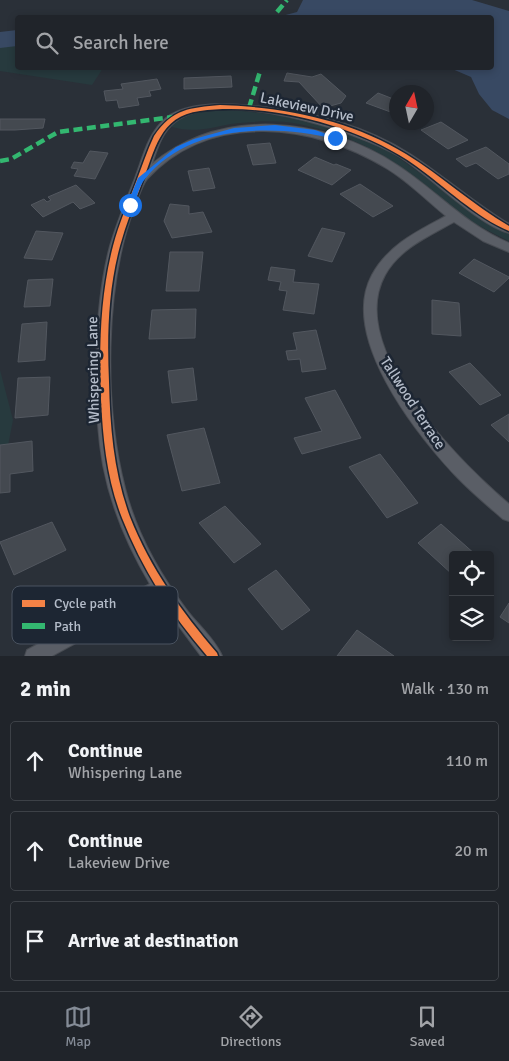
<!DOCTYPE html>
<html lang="en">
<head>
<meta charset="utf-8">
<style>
	body { margin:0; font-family:Signika,sans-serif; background:#282c32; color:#f1f3f6 }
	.controls { position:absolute; right:15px; bottom:15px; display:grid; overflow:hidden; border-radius:5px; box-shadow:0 2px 8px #0003 }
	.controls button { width:45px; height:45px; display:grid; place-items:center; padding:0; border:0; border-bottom:1px solid #3d4147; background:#20242a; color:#f1f3f6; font:25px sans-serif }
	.compass { position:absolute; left:389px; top:85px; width:45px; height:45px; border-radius:50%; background:#20242a; box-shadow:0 2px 8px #0003; rotate:9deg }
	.stop { position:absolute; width:15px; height:15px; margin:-11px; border:4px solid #1a73e8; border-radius:50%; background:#fff }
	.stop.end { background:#1a73e8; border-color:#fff; box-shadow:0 1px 5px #0008 }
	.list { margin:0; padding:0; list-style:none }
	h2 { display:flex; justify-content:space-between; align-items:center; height:65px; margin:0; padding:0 20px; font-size:21px }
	h2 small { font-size:16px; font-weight:400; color:#a2a4a8 }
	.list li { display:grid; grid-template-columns:32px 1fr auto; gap:15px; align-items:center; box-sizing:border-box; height:80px; margin:0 10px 10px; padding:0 10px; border:1px solid #3d4147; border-radius:5px }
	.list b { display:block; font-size:19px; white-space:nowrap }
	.list p { margin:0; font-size:16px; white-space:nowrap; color:#a2a4a8 }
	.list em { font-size:16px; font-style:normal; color:#a2a4a8 }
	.icon { flex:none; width:28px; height:28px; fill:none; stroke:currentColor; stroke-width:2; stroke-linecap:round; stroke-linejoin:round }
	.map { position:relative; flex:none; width:509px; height:656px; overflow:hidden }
	.search { position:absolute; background:#20242a; box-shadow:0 2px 8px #0003; left:15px; right:15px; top:15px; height:55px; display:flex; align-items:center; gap:12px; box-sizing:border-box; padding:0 18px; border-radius:5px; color:#a2a4a8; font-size:19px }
	.sheet { height:335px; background:#20242a }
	nav { display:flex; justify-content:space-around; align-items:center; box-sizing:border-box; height:70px; border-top:1px solid #3d4147; background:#20242a; font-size:14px; color:#a2a4a8 }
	nav a { display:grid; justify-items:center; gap:2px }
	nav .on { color:#848b96 }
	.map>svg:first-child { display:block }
	.green { fill:#273a3e }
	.water { fill:#384963 }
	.building { fill:#444950; stroke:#52575f }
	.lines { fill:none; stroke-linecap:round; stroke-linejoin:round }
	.street-casing { stroke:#484c53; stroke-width:2 }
	.street { fill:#5a5e66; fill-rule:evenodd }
	.quiet { stroke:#33b770; stroke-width:4.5; stroke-dasharray:9 4.5; stroke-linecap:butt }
	.cycleway-casing { stroke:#1d2633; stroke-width:3 }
	.cycleway { fill:#f48246; fill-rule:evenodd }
	.route { fill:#1a73e8 }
	.labels { text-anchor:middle; stroke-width:5; stroke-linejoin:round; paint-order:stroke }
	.street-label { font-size:15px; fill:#b4bcc9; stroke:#1d2633 }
	.key { fill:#1d2633; stroke:#4a5360; stroke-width:1 }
	.key-label { font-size:14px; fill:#b4bcc9 }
</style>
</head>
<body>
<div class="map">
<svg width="509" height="656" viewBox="0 0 509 656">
	<rect width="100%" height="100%" fill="#2a3038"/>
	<g class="green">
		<polygon points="17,35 18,68 103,68 92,85 0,71 0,37"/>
		<path d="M228,110C273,113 344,124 383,148C427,174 463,212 509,234V241C492,233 475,224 459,214C441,201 424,185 406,171C374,147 338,132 299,124C278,120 253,121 231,124C210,128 194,133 172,127L171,122L193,112Z"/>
		<polygon points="0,370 13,420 0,487"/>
	</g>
	<g class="water">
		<polygon points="303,0 472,0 509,11 509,119 492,110 479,94 471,77 450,68 492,68 492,18 278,17 297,12"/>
		<polygon points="17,30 17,46 0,48 0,32"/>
	</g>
	<g class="building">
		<polygon points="287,73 312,77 321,74 346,96 341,103 323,108 299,82 284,81"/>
		<polygon points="231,76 232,87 184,89 184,78"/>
		<polygon points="157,79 161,89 149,91 151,96 137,98 139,105 119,108 117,100 106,101 104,91 123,89 121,84"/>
		<polygon points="378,93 396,100 396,114 366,103"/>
		<polygon points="0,119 45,119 43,128 15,130 0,130"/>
		<polygon points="441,122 468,140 448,149 421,130"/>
		<polygon points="270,143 276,163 253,165 247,145"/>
		<polygon points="486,147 509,164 509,174 498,179 476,163 466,167 456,159"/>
		<polygon points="90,151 108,153 95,179 74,176 78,169 71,168 74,162 83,163"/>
		<polygon points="315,157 334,165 336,164 351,170 332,185 298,170"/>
		<polygon points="209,168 215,188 193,191 188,171"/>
		<polygon points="360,184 393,206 373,217 340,194"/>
		<polygon points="76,185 95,203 80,209 73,202 43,217 31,205 44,199 47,202 51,200 48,197"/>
		<polygon points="170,204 189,206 189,214 203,212 212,232 172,238 164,221"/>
		<polygon points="322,228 345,233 332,262 308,256"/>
		<polygon points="36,231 63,233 52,260 24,258"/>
		<polygon points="170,252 203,252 199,291 166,291"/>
		<polygon points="474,259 509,277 509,278 494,292 459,273"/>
		<polygon points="271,267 295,270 293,282 319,284 314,314 283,310 287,291 279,290 281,282 268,280"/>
		<polygon points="53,279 50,306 24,307 28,280"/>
		<polygon points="432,300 459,303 461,336 432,334"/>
		<polygon points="196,309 195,338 149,339 152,310"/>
		<polygon points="47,322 45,360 18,362 22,324"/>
		<polygon points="316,330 326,369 302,372 300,359 288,360 286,351 297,350 293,333"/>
		<polygon points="470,363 501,395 480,405 449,372"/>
		<polygon points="193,368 197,400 172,403 168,371"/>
		<polygon points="50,377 48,415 15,418 18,378"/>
		<polygon points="335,390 361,438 302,454 294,438 322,431 305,398"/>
		<polygon points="509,414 509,442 491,425"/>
		<polygon points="204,428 220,483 182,491 167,435"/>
		<polygon points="32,441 33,471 10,474 10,492 0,493 0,445"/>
		<polygon points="380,454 418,503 387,518 349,467"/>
		<polygon points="225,506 261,544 234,563 199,523"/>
		<polygon points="52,522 66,550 14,575 0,542"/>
		<polygon points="441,524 476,555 453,555 453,575 418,543"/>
		<polygon points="276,570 310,610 282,630 248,589"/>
		<polygon points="509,603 509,623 500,617"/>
		<polygon points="357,630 394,656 337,656"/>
	</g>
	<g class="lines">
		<defs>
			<path id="street" d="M220,104C285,106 355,119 410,154C444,176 474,203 509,224V233C478,225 430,176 400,157C357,131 219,87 175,122C162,132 157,149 152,164C222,106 324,117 397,165C437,191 463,223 509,243V252L483,241L454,222C429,236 399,249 385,275C345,348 459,461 509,504V521L503,519C487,505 470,491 455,475C415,432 339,336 372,275C388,245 418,231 446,216C426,200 408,181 386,168C314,124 211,110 147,179C142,185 138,198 135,206C104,285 104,406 125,488C136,532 159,573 186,609C197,624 215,639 222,656H201L158,598L52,656H25L27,650L150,584C128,547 111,507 103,465C92,403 94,306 110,246C117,222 126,201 135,178C143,157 148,133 166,118C181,106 202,105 220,104Z"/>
		</defs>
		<use href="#street" class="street-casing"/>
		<use href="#street" class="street"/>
		<g class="quiet">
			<polyline points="277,12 287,0"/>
			<polyline points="249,108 261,68"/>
			<polyline points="0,161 11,159 58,132 173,117"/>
		</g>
		<defs>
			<path id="cycleway" d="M220,105C284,107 351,120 406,154C442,176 473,205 509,226V231C477,218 444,186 416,166C360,126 268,102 200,111C159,116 155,151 142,183C134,204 126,224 120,246C108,290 107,337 109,382C110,428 114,474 130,517C150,568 182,612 217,653L218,656H207C171,614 142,569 122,518C107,480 103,440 101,400C99,348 100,296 113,246C119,223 128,203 136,182C142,166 147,151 154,136C173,108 190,108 220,105Z"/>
		</defs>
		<use href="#cycleway" class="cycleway-casing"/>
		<use href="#cycleway" class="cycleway"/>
	</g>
	<path class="route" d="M275,125L315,130L338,138L335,139C274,124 188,124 145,179C139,186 137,198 133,207L127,205L138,178L176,147L194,139L234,128Z"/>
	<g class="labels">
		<g class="street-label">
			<text transform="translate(307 107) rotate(12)" y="5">Lakeview Drive</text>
			<text transform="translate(93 370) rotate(-91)" y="5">Whispering Lane</text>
			<text transform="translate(413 403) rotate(57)" y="5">Tallwood Terrace</text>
		</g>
	</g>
	<rect x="12" y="586" width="166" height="58" rx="8" class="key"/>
	<rect x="22" y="600" width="23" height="7" fill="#f48246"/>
	<rect x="22" y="623" width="23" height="6" fill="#33b770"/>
	<g class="key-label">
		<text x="54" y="608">Cycle path</text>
		<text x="54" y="631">Path</text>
	</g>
</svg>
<div class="controls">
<button><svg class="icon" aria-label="locate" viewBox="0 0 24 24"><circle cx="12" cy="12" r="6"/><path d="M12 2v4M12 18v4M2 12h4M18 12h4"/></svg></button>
<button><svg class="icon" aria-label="layers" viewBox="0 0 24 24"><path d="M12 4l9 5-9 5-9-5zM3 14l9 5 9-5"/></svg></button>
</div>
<svg class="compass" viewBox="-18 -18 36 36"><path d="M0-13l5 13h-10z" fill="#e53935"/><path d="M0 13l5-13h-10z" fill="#a2a4a8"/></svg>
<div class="stop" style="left:130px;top:205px"></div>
<div class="stop end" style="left:335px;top:138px"></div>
<div class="search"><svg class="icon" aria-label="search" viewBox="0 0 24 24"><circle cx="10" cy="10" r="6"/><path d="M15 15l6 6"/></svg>Search here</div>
</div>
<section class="sheet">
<h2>2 min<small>Walk · 130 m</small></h2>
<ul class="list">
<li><svg class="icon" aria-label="ahead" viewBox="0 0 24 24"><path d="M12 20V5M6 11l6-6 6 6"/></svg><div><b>Continue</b><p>Whispering Lane</p></div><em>110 m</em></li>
<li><svg class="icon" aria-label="ahead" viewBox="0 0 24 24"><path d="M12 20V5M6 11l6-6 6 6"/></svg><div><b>Continue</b><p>Lakeview Drive</p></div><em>20 m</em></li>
<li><svg class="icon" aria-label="arrive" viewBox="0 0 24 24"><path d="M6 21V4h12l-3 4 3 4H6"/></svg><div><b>Arrive at destination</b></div></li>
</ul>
</section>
<nav>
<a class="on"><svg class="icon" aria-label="map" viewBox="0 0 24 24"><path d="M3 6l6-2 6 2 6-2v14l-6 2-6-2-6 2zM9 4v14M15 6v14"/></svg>Map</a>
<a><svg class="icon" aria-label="directions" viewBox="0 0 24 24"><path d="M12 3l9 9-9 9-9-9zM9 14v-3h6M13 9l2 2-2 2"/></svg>Directions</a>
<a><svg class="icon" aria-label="saved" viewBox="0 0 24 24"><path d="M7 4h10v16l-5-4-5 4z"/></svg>Saved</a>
</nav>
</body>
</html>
